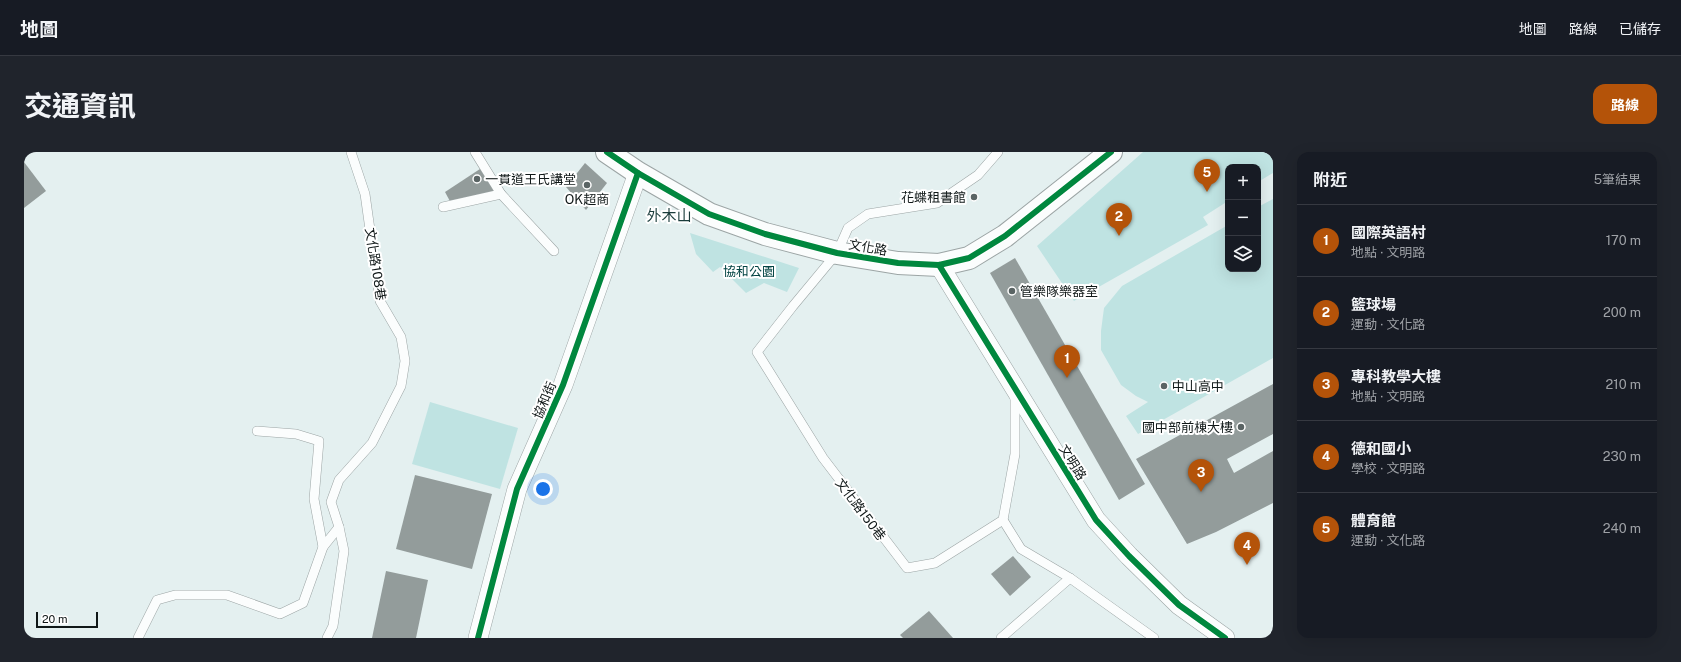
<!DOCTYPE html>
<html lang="zh-TW">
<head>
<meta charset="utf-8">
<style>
	body { margin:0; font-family:"Public Sans","Noto Sans TC",sans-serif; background:#20242c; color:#f1f3f6 }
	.controls { position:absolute; right:12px; top:12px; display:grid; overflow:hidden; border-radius:8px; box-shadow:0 4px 16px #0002 }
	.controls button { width:36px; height:36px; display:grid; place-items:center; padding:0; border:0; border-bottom:1px solid #363941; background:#171b24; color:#f1f3f6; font:20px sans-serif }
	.scale { position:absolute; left:12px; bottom:10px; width:62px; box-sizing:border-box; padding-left:4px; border:2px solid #101818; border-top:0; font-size:11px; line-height:14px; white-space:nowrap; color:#101818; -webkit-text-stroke:3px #fff; paint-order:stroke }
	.you { position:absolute; left:519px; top:337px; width:14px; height:14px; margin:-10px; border:3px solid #fff; border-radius:50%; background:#1a73e8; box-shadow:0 0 0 6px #1a73e833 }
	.badge { display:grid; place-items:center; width:26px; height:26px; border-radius:50%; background:#b45309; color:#fff; font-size:13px; font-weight:700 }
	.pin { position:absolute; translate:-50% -33px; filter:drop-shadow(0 1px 2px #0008) }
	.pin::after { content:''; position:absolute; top:21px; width:14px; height:12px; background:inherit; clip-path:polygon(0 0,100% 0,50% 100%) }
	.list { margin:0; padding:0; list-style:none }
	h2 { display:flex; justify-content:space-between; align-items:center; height:52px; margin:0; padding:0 16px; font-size:17px }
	h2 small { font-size:13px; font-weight:400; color:#9ea1a6 }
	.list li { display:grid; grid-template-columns:26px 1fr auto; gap:12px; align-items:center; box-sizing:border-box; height:72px; padding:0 16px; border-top:1px solid #363941 }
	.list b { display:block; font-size:15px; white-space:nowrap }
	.list p { margin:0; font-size:13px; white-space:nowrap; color:#9ea1a6 }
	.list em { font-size:13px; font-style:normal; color:#9ea1a6 }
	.icon { flex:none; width:22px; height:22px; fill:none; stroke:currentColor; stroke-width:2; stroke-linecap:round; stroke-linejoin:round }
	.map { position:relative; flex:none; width:1249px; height:486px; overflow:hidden; border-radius:12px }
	header { display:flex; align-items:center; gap:24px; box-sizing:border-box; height:56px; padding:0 20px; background:#171b24; border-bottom:1px solid #363941 }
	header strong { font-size:19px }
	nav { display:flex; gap:22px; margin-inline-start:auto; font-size:14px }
	.intro { display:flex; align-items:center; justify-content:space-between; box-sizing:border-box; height:96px; padding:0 24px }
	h1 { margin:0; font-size:28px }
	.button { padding:10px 18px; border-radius:12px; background:#b45309; color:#fff; font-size:14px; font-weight:700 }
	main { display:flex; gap:24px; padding:0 24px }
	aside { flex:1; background:#171b24; border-radius:12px; box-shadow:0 4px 16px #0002 }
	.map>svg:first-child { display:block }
	.green { fill:#bfe3e2 }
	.building { fill:#939c9b }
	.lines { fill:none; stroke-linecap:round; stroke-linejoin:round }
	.service-casing { stroke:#9ca5a5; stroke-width:10 }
	.minor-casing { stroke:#9ca5a5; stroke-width:20 }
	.tertiary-casing { stroke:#9ca5a5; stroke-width:24 }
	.service { stroke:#fbfdfd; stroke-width:9 }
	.minor { stroke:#fbfdfd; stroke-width:19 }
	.tertiary { stroke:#fbfdfd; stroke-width:22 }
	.cycleway-casing { stroke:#fff; stroke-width:8 }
	.cycleway { stroke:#00873e; stroke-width:6 }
	.poi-dot { fill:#5a6464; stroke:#fff; stroke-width:1.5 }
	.labels { text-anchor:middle; stroke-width:4; stroke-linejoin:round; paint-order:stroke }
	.poi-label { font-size:13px; fill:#101818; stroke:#fff; text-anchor:start }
	.street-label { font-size:13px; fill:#101818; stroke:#fff }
	.park-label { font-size:13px; fill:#034443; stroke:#fff }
	.quarter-label { font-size:15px; fill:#1a3c3b; stroke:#fff }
</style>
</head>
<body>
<header>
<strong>地圖</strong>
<nav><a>地圖</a><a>路線</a><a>已儲存</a></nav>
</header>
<div class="intro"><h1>交通資訊</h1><a class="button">路線</a></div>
<main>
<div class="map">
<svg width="1249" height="486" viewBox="0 0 1249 486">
	<rect width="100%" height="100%" fill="#e4f0f0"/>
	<g class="green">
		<polygon points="1119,0 1249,0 1249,21 1234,30 1234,15 1204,15 1204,49 1179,65 1184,73 1050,149 1013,94"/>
		<polygon points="1249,47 1249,206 1114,282 1102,264 1124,250 1112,244 1097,233 1077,198 1077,179 1080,156 1098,134 1204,73 1204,117 1234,117 1234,55"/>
		<polygon points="666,81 775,116 763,140 740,131 722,141 696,115 689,120 672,102"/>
		<polygon points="406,250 494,276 476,337 388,312"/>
	</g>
	<g class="building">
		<polygon points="0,10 22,39 0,56"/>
		<polygon points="561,11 583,31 562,58 542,35"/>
		<polygon points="459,15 473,39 428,53 421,40"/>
		<polygon points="991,106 1121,332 1095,348 966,121"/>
		<polygon points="1249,232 1249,282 1203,307 1210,321 1249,299 1249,351 1192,380 1163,392 1112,307"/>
		<polygon points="391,323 468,342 448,417 372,397"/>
		<polygon points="989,404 1007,425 986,444 967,422"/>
		<polygon points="362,419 404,428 392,486 348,486"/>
		<polygon points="905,459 929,486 879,486 876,483"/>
	</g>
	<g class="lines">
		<defs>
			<g id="service">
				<polyline points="451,0 477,42 530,99"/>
				<polyline points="974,0 954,23 913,51 844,62 824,76 813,101 769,154 733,200 799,306 883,416 911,411 979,368 991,302 991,243"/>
				<polyline points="419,55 477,42"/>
				<polyline points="233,279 272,282 295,289 290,347 299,395"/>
				<polyline points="979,368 997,397 1046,426 1130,486"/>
				<polyline points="114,486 133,448 151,443 203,443 256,462 279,451 299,395 315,375 307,350 315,328 348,291 377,234 381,209 377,185 356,149 341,42 327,0"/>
				<polyline points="303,486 309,474 320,399 315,375"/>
				<polyline points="977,486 1046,426"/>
			</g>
			<g id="minor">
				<polyline points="915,113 1072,368 1105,404 1155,453 1201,486"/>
				<polyline points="454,486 493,337 539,233 614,21"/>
			</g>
			<polyline id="tertiary" points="583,0 614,21 685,62 741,82 813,101 874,111 915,113 945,106 981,84 1087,0"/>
		</defs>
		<use href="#service" class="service-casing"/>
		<use href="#minor" class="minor-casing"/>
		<use href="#tertiary" class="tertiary-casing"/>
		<use href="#service" class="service"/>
		<use href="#minor" class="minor"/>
		<use href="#tertiary" class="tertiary"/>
		<defs>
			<g id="cycleway">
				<polyline points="583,0 614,21 685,62 741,82 813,101 874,111 915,113 945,106 981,84 1087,0"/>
				<polyline points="915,113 1072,368 1105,404 1155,453 1201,486"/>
				<polyline points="454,486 493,337 539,233 614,21"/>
			</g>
		</defs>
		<use href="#cycleway" class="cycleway-casing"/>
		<use href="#cycleway" class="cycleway"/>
	</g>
	<g class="poi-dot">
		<circle cx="453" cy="27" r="4"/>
		<circle cx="563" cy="33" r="4"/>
		<circle cx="950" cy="45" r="4"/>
		<circle cx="988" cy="139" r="4"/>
		<circle cx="1140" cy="234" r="4"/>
		<circle cx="1217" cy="275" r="4"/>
	</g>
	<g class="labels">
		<g class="poi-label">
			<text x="461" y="32">一貫道王氏講堂</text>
			<text x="942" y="50" text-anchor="end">花蝶租書館</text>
			<text x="563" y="52" text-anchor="middle">OK超商</text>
			<text x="996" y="144">管樂隊樂器室</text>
			<text x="1148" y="239">中山高中</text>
			<text x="1209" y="280" text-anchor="end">國中部前棟大樓</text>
		</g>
		<g class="street-label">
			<text transform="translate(844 95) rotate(10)" y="5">文化路</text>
			<text transform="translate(352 112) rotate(81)" y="5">文化路108巷</text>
			<text transform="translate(520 248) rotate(-67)" y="5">協和街</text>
			<text transform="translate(1049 310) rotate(58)" y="5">文明路</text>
			<text transform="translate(837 357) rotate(53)" y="5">文化路150巷</text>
		</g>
		<g class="park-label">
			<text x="725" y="124">協和公園</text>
		</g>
		<g class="quarter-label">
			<text x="645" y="69">外木山</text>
		</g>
	</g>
</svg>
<div class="controls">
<button>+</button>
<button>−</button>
<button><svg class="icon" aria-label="layers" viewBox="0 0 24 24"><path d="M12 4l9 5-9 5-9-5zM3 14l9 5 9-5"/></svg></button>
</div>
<div class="scale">20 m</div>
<div class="you"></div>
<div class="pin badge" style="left:1043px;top:226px">1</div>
<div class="pin badge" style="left:1095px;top:84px">2</div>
<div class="pin badge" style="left:1177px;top:340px">3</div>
<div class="pin badge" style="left:1223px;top:413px">4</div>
<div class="pin badge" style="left:1183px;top:40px">5</div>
</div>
<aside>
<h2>附近<small>5筆結果</small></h2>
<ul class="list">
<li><span class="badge">1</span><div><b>國際英語村</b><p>地點 · 文明路</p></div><em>170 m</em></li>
<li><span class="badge">2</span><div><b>籃球場</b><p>運動 · 文化路</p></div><em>200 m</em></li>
<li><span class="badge">3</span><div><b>專科教學大樓</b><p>地點 · 文明路</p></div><em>210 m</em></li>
<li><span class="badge">4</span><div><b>德和國小</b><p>學校 · 文明路</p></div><em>230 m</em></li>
<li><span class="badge">5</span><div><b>體育館</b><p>運動 · 文化路</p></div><em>240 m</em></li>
</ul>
</aside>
</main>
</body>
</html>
